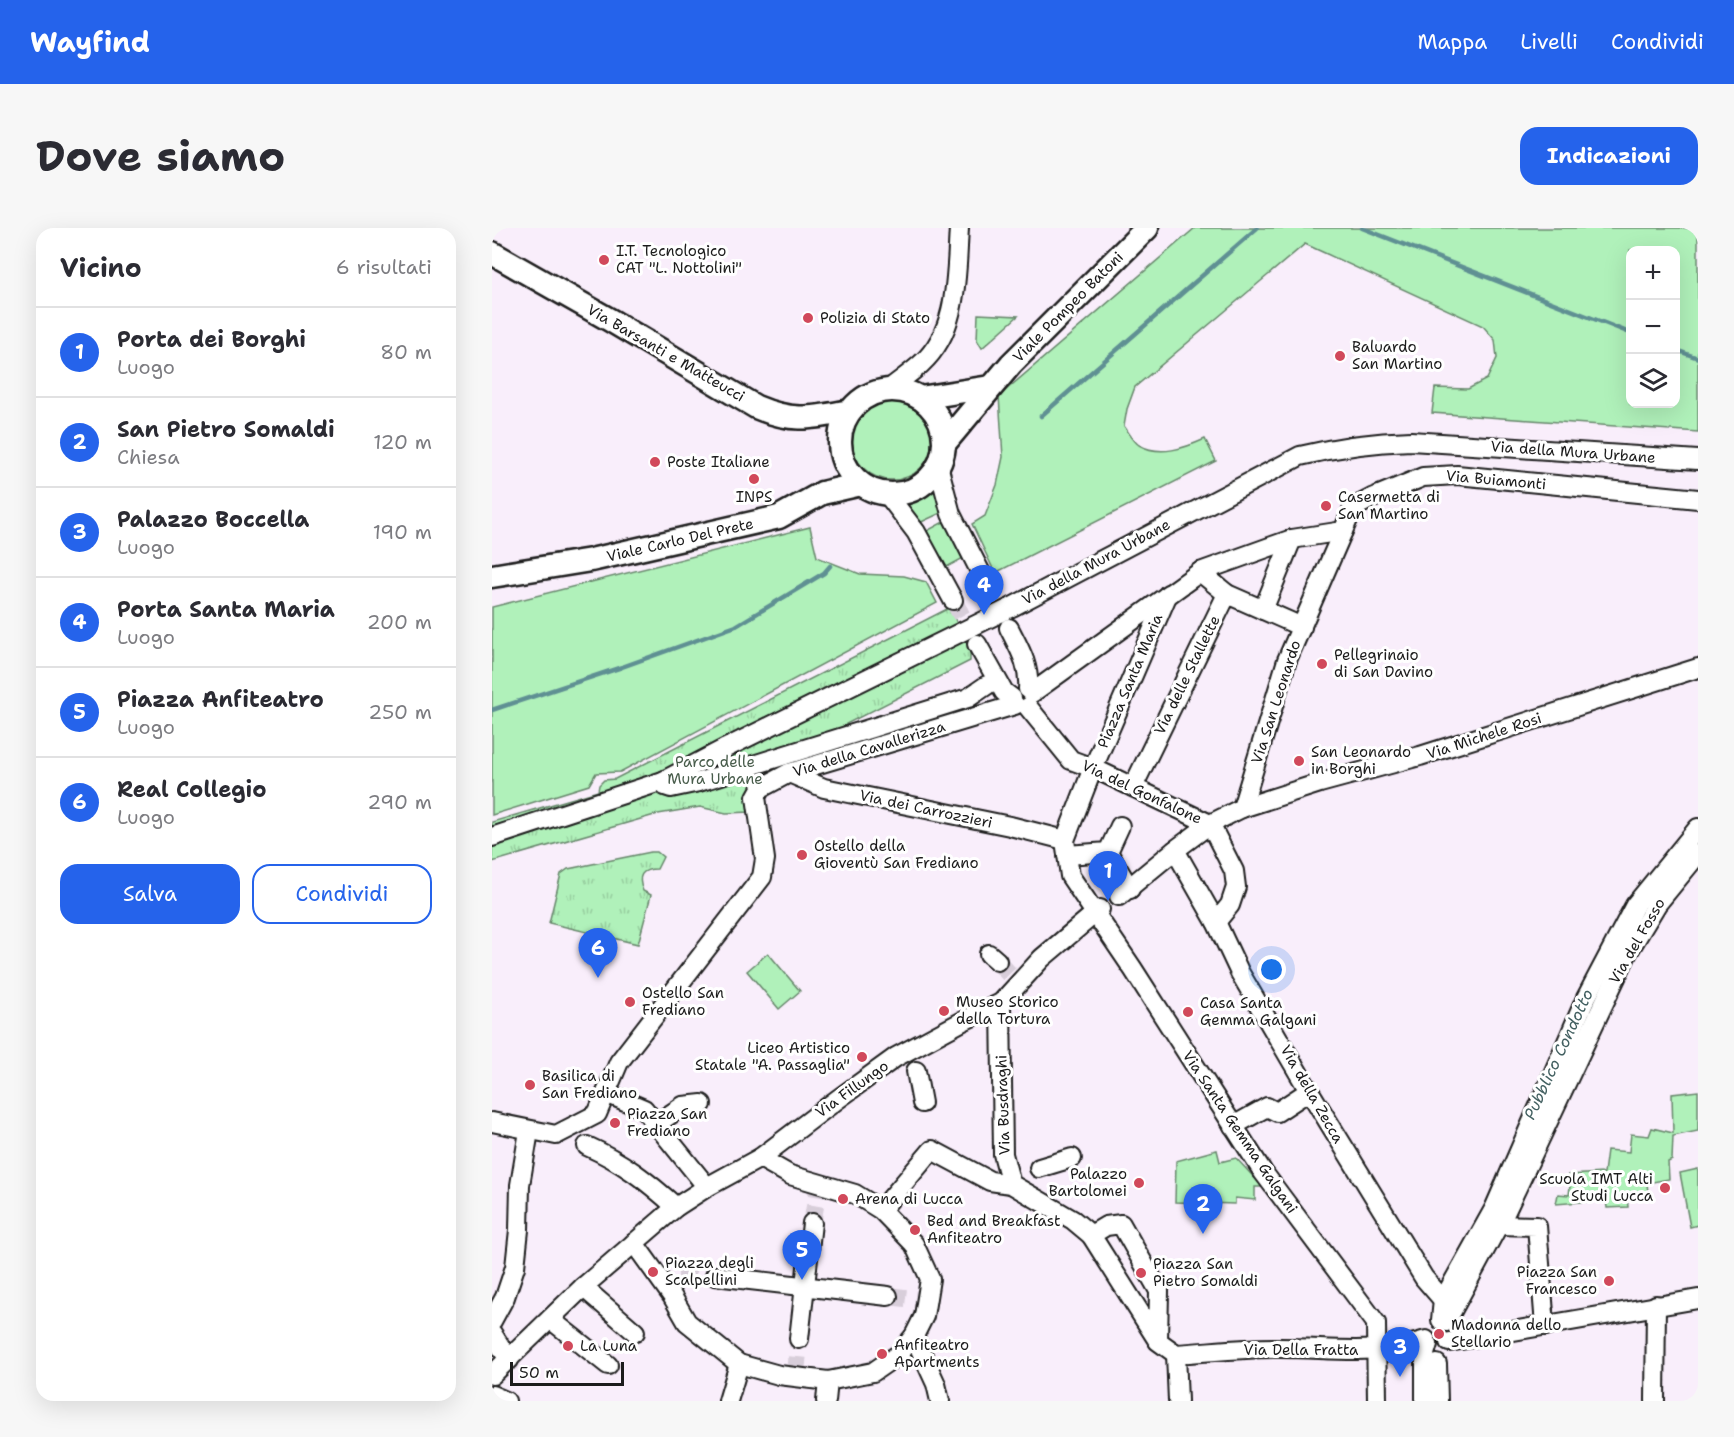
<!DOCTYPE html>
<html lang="it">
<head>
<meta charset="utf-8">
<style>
	body { margin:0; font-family:"Shantell Sans",sans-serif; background:#f7f7f7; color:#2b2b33 }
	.controls { position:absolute; right:18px; top:18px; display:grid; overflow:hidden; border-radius:12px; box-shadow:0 6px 24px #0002 }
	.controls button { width:54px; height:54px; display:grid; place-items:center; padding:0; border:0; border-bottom:2px solid #e1e1e2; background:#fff; color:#2b2b33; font:30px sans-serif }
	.scale { position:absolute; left:18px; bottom:15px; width:114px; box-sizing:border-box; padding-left:6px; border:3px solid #1c1c1c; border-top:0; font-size:16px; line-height:21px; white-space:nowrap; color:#1c1c1c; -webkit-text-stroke:4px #fff; paint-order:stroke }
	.you { position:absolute; left:780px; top:742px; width:21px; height:21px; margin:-15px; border:4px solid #fff; border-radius:50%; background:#1a73e8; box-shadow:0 0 0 9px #1a73e833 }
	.badge { display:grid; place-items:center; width:39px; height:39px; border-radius:50%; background:#2563eb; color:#fff; font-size:20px; font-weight:700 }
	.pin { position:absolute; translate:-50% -50px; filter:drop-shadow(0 2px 3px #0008) }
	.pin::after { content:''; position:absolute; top:32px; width:21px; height:18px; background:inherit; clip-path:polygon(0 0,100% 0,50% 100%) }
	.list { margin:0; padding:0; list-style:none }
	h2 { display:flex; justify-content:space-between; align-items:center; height:78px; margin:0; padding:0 24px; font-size:26px }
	h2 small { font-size:20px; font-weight:400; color:#7c7c81 }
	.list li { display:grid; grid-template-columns:39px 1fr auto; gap:18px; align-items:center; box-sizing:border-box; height:90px; padding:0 24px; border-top:2px solid #e1e1e2 }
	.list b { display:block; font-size:22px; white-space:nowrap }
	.list p { margin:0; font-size:20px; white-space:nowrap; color:#7c7c81 }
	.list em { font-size:20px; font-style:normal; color:#7c7c81 }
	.actions { display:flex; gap:12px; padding:18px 24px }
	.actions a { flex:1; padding:14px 0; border:2px solid #2563eb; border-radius:18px; text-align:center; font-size:21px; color:#2563eb }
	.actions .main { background:#2563eb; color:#fff }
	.icon { flex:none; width:33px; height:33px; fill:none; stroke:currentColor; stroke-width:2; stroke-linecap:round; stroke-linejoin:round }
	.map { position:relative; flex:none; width:1206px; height:1173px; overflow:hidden; border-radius:18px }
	header { display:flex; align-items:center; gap:36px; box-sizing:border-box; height:84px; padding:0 30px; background:#2563eb; color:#fff }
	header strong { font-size:28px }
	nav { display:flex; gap:33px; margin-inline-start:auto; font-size:21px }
	.intro { display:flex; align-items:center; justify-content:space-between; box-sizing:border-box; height:144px; padding:0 36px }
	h1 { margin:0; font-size:42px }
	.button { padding:15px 27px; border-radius:18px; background:#2563eb; color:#fff; font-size:21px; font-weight:700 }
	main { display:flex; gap:36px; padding:0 36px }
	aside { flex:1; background:#fff; border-radius:18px; box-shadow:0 6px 24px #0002 }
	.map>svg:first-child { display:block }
	.green { fill:#b0f1ba; stroke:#66866b; stroke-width:1.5; fill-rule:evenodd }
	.park { fill:url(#park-tufts); stroke:#66866b; stroke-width:1.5 }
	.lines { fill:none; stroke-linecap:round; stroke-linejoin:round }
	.stream { stroke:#5f9093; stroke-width:4.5 }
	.minor-tunnel { stroke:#d8ceda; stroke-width:18; stroke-dasharray:18 9; stroke-linecap:butt }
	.minor-casing { stroke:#1c1c1c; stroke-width:22 }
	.major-casing { stroke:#1c1c1c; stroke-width:27 }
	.minor { stroke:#fff; stroke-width:18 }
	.major { stroke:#fff; stroke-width:22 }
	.poi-dot { fill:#d1495b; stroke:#fff; stroke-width:2 }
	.labels { text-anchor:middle; stroke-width:6; stroke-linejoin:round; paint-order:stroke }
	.poi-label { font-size:15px; fill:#1c1c1c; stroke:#fff; text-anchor:start }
	.street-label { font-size:15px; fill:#1c1c1c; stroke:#fff }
	.park-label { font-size:15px; fill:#485c4b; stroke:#fff }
	.water-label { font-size:16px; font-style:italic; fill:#436061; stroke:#fff }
</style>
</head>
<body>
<header>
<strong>Wayfind</strong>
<nav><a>Mappa</a><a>Livelli</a><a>Condividi</a></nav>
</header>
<div class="intro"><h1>Dove siamo</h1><a class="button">Indicazioni</a></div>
<main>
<aside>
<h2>Vicino<small>6 risultati</small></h2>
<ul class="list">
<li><span class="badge">1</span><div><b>Porta dei Borghi</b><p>Luogo</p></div><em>80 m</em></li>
<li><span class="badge">2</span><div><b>San Pietro Somaldi</b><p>Chiesa</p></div><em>120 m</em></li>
<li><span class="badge">3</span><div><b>Palazzo Boccella</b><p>Luogo</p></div><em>190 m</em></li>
<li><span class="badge">4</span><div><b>Porta Santa Maria</b><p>Luogo</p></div><em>200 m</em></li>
<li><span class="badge">5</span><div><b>Piazza Anfiteatro</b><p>Luogo</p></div><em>250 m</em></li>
<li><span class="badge">6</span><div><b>Real Collegio</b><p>Luogo</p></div><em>290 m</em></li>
</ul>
<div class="actions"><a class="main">Salva</a><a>Condividi</a></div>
</aside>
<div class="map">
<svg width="1206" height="1173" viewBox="0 0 1206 1173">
	<defs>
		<pattern id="park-tufts" width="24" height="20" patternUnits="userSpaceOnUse" patternTransform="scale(1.5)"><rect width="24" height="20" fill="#b0f1ba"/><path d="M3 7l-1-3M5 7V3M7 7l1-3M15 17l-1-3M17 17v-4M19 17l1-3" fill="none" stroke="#97ce9f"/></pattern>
	</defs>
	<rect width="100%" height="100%" fill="#f9eefb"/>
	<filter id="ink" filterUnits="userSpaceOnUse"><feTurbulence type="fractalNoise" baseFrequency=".0167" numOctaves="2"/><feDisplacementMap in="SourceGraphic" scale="12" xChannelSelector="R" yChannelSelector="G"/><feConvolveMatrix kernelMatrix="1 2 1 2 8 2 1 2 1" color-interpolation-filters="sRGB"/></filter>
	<g filter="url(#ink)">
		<g class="green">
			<path d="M703,0H1206V204L940,185L943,160L976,161L995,151L1005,130L1003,112L991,98L813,16L643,159L635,181L632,198C636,203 641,213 647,217C668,229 693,220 713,211L724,233L503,345L480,296L493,288L505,257L511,229L507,168ZM1138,22H1184V176H1138Z"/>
			<polygon points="486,86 526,88 490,120 485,112"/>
			<circle cx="400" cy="212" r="40"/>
			<polygon points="446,259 453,283 425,296 412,277 430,270"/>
			<polygon points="457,291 475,328 453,340 433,304"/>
			<polygon points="318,299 325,329 368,346 412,348 434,354 445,375 128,544 104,545 97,557 0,587 0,379"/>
			<polygon points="276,725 308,763 287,781 255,743"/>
			<polygon points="1206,863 1206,903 1181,908 1180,932 1176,934 1177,951 1155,955 1156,965 1135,969 1136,979 1115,980 1114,972 1064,976 1066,966 1077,967 1078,958 1076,947 1112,945 1115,922 1137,924 1139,906 1157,908 1160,900 1181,905 1180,866"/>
			<polygon points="725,922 728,934 744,930 771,959 763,959 763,972 743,970 743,976 683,974 684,933"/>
			<polygon points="1206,941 1206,997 1198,999 1188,945"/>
		</g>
		<g class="park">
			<path d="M457,380L478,420V433L354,496L361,515L268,546C255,559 257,567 259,584L234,585L208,579L166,586L0,634V594L106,563L107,557L112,552L123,551Z"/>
			<path d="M159,624H165L171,629L165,641C149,641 145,648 151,663L159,667L146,716L57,695L69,646L76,641Z"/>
		</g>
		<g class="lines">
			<g class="stream">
				<polyline points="870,0 1138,105"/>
				<polyline points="1184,122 1206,130"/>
				<polyline points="549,188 765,0"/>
				<polyline points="0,482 130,439 244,398 332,345 338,338"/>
			</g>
			<g class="minor-tunnel">
				<polyline points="494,355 516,398"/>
				<polyline points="461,372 483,412"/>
				<polyline points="505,733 520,749"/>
				<polyline points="320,995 326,962"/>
				<polyline points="186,1048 223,1048"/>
				<polyline points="396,1068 430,1072"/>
				<polyline points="304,1147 307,1111"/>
			</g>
			<defs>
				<g id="minor">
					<path d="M396,162C407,153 419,145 429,136C467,102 464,46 467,0"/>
					<polyline points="446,237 459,286 494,355"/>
					<polyline points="395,266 424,304 461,372"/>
					<polyline points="708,344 735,366 810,399"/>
					<polyline points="676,366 601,540 573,612 578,648 641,741 771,944 884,1095 885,1173"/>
					<polyline points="771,382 800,311"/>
					<path d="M517,400C527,420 538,437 536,461"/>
					<polyline points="485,416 512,464 520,470"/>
					<polyline points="540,465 708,344 800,311 851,303 861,280 880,270 931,249 965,247 1206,271"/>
					<polyline points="536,479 579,532 601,540 718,596 742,643 744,659 738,677 724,694"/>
					<polyline points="297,545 332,560 518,598 573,612"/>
					<polyline points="171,553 173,558 179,560 207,554 476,470 495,457"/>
					<polyline points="641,559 735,366"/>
					<polyline points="750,580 795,432 851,303"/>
					<path d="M0,609L171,553L234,520L520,379L808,228C845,219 880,214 919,213L1206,232"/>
					<polyline points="683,622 724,694 748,745 810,851 932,1050 951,1072"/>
					<polyline points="616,624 638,661"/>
					<polyline points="575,627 616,624 628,598"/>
					<polyline points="627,668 683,622 718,596 750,580 828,555 928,528 1206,440"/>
					<polyline points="497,726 505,733"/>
					<polyline points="509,775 511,926 519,956 581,992 599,1007"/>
					<polyline points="424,843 430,875"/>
					<polyline points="114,865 152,881 215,959"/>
					<polyline points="0,894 64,907 105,886 127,834 270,649 273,631 264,569 269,560 297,545 523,477"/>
					<polyline points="164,896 191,878 210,876"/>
					<polyline points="741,898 775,879 785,884 817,863"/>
					<path d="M95,918C131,934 155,953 184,979"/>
					<polyline points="547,940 580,930"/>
					<polyline points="389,982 440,922 498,953 519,956"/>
					<polyline points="998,994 1007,997 1045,998 1053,1098"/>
					<polyline points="142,1015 180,1068 195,1094 247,1136 287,1147 336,1153 381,1144 407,1126 422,1108 432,1088 438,1051 422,1016 389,982 363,966 298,947 268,930"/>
					<polyline points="223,1048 396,1068"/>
					<polyline points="91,1059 143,1104"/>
					<polyline points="58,1091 116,1137"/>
					<polyline points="949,1092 951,1072 1002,981 1094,770 1143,677 1206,600"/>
					<polyline points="0,1093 13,1069 23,1039 27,1002 28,957 37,903"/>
					<polyline points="954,1094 1013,985 1136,724 1165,676 1206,626"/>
					<polyline points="0,1105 17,1132"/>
					<polyline points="422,1108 444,1156 448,1173"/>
					<polyline points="307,1111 320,995"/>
					<polyline points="666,1113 667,1063 629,996 614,998 599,1007 666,1113 684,1126"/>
					<polyline points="957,1114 1206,1071"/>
					<path d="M684,1126C716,1124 749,1120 781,1120C836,1119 880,1129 934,1112"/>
					<polyline points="684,1126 686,1173"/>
					<polyline points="945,1136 946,1173"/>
					<polyline points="0,1147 91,1059 184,979 215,959 268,930 346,871 404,829 471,793 509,775 550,730 608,681"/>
					<polyline points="0,1167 14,1173"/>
					<polyline points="236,1173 247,1136"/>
					<polyline points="334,1173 336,1153"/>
					<polyline points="933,1173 933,1126 936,1116"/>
					<polyline points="1163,1173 1164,1077"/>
				</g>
				<g id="major">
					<path d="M0,25L118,92L264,179C302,195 319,190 358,183"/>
					<circle cx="400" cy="214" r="52"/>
					<polyline points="428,170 498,159"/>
					<polyline points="452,216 519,136 655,0"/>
					<polyline points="0,348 99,332 287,289 330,265 369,256"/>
				</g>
			</defs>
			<use href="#minor" class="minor-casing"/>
			<use href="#major" class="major-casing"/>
			<use href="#minor" class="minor"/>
			<use href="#major" class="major"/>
		</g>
	</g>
	<g class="poi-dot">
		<circle cx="112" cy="32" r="6"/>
		<circle cx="316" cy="90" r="6"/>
		<circle cx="848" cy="128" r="6"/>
		<circle cx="163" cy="234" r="6"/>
		<circle cx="262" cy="251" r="6"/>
		<circle cx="834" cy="278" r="6"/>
		<circle cx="830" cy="436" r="6"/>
		<circle cx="807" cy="533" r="6"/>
		<circle cx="310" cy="627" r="6"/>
		<circle cx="138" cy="774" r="6"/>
		<circle cx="452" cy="783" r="6"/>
		<circle cx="696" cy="784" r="6"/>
		<circle cx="370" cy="829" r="6"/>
		<circle cx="38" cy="857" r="6"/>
		<circle cx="123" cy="895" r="6"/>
		<circle cx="647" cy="955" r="6"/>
		<circle cx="1173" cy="960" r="6"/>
		<circle cx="351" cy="971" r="6"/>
		<circle cx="423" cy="1002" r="6"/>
		<circle cx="161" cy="1044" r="6"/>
		<circle cx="649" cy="1045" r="6"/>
		<circle cx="1117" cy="1053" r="6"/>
		<circle cx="947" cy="1106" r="6"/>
		<circle cx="76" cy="1118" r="6"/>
		<circle cx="390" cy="1126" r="6"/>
	</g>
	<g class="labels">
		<g class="poi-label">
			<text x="124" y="28">I.T. Tecnologico<tspan x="124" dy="17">CAT "L. Nottolini"</tspan></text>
			<text x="328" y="95">Polizia di Stato</text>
			<text x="860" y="124">Baluardo<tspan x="860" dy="17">San Martino</tspan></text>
			<text x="175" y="239">Poste Italiane</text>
			<text x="262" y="274" text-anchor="middle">INPS</text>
			<text x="846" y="274">Casermetta di<tspan x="846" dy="17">San Martino</tspan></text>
			<text x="842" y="432">Pellegrinaio<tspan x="842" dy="17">di San Davino</tspan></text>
			<text x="819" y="529">San Leonardo<tspan x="819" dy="17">in Borghi</tspan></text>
			<text x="322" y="623">Ostello della<tspan x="322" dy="17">Gioventù San Frediano</tspan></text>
			<text x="150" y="770">Ostello San<tspan x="150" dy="17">Frediano</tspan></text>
			<text x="464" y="779">Museo Storico<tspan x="464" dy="17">della Tortura</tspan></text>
			<text x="708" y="780">Casa Santa<tspan x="708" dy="17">Gemma Galgani</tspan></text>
			<text x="358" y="825" text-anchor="end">Liceo Artistico<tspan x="358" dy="17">Statale "A. Passaglia"</tspan></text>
			<text x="50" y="853">Basilica di<tspan x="50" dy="17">San Frediano</tspan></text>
			<text x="135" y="891">Piazza San<tspan x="135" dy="17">Frediano</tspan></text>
			<text x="635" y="951" text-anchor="end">Palazzo<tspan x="635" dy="17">Bartolomei</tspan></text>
			<text x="1161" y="956" text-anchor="end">Scuola IMT Alti<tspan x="1161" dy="17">Studi Lucca</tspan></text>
			<text x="363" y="976">Arena di Lucca</text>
			<text x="435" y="998">Bed and Breakfast<tspan x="435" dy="17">Anfiteatro</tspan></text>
			<text x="173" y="1040">Piazza degli<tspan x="173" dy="17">Scalpellini</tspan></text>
			<text x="661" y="1041">Piazza San<tspan x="661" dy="17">Pietro Somaldi</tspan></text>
			<text x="1105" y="1049" text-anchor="end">Piazza San<tspan x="1105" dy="17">Francesco</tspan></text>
			<text x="959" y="1102">Madonna dello<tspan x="959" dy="17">Stellario</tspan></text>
			<text x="402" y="1122">Anfiteatro<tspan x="402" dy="17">Apartments</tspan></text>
			<text x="88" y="1123">La Luna</text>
		</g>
		<g class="street-label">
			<text transform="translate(576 79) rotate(-45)" y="5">Viale Pompeo Batoni</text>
			<text transform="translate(174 125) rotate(30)" y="5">Via Barsanti e Matteucci</text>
			<text transform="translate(1081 224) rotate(4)" y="5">Via della Mura Urbane</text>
			<text transform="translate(1004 252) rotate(5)" y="5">Via Buiamonti</text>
			<text transform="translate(188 312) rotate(-13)" y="5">Viale Carlo Del Prete</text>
			<text transform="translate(604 334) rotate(-28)" y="5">Via della Mura Urbane</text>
			<text transform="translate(695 447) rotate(-64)" y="5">Via delle Stallette</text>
			<text transform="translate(638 453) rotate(-67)" y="5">Piazza Santa Maria</text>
			<text transform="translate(784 474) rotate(-72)" y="5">Via San Leonardo</text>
			<text transform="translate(992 508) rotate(-18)" y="5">Via Michele Rosi</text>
			<text transform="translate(377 521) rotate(-17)" y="5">Via della Cavallerizza</text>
			<text transform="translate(650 564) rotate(25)" y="5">Via del Gonfalone</text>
			<text transform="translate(434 581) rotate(12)" y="5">Via dei Carrozzieri</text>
			<text transform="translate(1145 713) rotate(-60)" y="5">Via del Fosso</text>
			<text transform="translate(360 861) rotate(-36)" y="5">Via Fillungo</text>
			<text transform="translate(820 866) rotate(60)" y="5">Via della Zecca</text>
			<text transform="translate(511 877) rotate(-92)" y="5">Via Busdraghi</text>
			<text transform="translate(748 904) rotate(56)" y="5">Via Santa Gemma Galgani</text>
			<text x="809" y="1127">Via Della Fratta</text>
		</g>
		<g class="park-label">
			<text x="223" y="539">Parco delle<tspan x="223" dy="17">Mura Urbane</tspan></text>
		</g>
		<g class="water-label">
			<text transform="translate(1066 826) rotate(-65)" y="6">Pubblico Condotto</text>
		</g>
	</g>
</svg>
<div class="controls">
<button>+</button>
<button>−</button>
<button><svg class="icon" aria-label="layers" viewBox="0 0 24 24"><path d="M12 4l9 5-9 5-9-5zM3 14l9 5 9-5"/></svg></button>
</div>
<div class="scale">50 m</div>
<div class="you"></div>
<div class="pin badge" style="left:616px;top:673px">1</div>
<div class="pin badge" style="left:711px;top:1006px">2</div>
<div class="pin badge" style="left:908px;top:1149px">3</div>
<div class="pin badge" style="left:492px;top:387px">4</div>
<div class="pin badge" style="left:310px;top:1052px">5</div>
<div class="pin badge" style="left:106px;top:750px">6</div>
</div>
</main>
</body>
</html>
